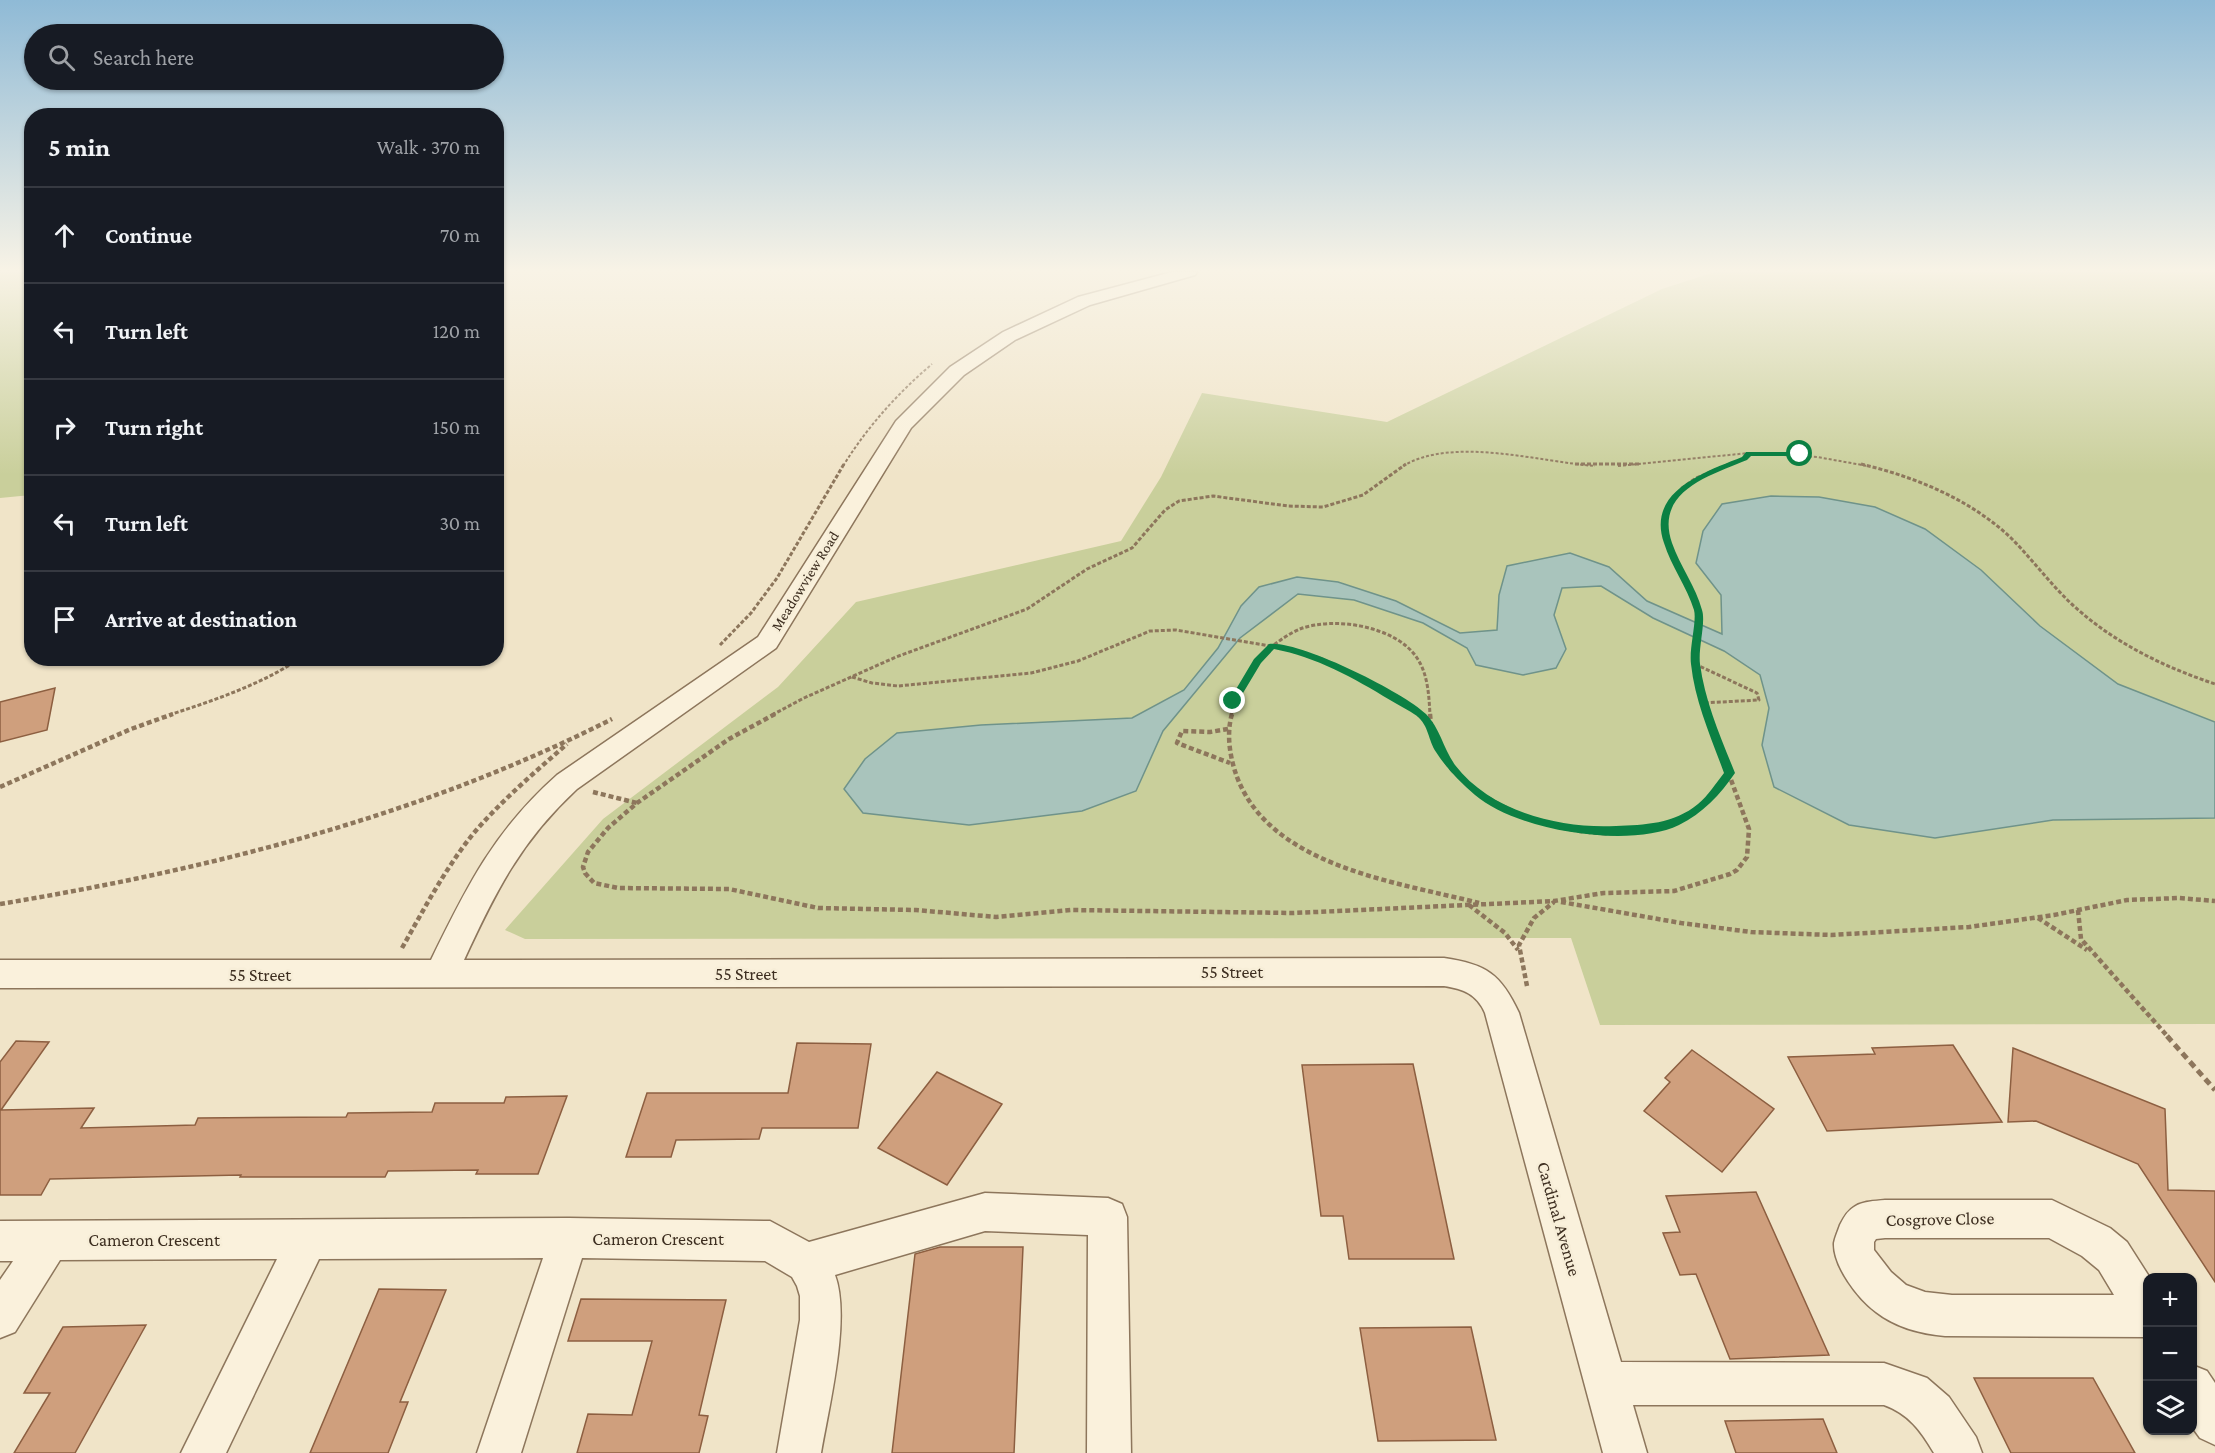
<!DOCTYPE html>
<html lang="en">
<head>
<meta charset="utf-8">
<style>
	body { margin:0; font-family:"Crimson Pro",serif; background:#20242c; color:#f1f3f6 }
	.controls { position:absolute; right:18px; bottom:18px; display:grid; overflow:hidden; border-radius:12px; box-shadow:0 2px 4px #0004 }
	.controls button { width:54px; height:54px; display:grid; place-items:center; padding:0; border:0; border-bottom:2px solid #363941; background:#171b24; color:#f1f3f6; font:30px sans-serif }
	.stop { position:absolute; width:18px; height:18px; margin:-14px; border:4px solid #0b8043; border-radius:50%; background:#fff }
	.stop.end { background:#0b8043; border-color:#fff; box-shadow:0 2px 6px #0008 }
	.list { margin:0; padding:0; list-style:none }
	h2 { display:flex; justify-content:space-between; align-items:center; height:78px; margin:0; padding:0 24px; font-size:26px }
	h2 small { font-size:20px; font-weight:400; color:#9ea1a6 }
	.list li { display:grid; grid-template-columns:39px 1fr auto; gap:18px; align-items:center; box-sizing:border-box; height:96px; padding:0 24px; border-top:2px solid #363941 }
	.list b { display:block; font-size:22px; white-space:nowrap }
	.list em { font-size:20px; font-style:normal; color:#9ea1a6 }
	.icon { flex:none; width:33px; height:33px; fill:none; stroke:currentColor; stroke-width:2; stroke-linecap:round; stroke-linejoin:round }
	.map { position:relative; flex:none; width:2215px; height:1453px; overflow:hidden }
	.search { position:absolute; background:#171b24; box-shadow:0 2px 4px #0004; left:24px; top:24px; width:480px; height:66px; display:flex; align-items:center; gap:15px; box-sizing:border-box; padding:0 21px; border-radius:33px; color:#9ea1a6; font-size:22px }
	.panel { position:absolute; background:#171b24; box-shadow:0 2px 4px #0004; left:24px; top:108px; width:480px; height:558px; border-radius:24px }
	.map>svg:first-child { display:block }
	.green { fill:#c9cf9b }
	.water { fill:#a9c4bc; stroke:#6f938a; stroke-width:1.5 }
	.building { fill:#cf9f7d; stroke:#8d5f41; stroke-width:1.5 }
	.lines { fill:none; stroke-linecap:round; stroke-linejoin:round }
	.minor-casing { stroke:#8d765c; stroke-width:3 }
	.path-far3 { stroke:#8d765c; stroke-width:2; stroke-dasharray:3 2; stroke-linecap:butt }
	.path-far2 { stroke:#8d765c; stroke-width:3; stroke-dasharray:4 2; stroke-linecap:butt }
	.path-far1 { stroke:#8d765c; stroke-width:4.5; stroke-dasharray:5 3; stroke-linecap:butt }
	.path { stroke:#8d765c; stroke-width:5; stroke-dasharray:7 4.5; stroke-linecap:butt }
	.minor { fill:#faf1dc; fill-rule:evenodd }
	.route { fill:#0b8043 }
	.labels { text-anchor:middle; stroke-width:5; stroke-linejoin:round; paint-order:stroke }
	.street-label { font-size:15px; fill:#3d2e20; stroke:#f7eed8 }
	.near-street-label { font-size:18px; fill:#3d2e20; stroke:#f7eed8 }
</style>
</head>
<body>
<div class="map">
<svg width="2215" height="1453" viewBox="0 0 2215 1453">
	<rect width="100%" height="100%" fill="#f0e4c8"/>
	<g class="green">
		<polygon points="0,272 32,272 31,495 0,498"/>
		<polygon points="1715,272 2215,272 2215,1024 1600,1025 1571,938 525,939 505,930 603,819 778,687 856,602 1121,541 1161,477 1202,393 1387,422 1662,289"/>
	</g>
	<polygon class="water" points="1771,496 1819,497 1875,507 1925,529 1981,570 2040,626 2118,684 2215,722 2215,818 2053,820 1935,838 1849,825 1774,787 1762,745 1769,708 1760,675 1724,651 1653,618 1601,586 1562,588 1554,615 1566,649 1556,668 1523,675 1476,665 1467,648 1423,623 1354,600 1298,594 1240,638 1163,731 1136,791 1082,811 969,825 863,813 844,789 865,759 897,733 981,725 1132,718 1184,690 1218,648 1241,606 1259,587 1297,577 1338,582 1396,601 1460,633 1497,630 1499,595 1507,566 1570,553 1609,567 1647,601 1722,634 1721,595 1696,563 1703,531 1722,504"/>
	<g class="building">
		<polygon points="55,688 47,730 0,742 0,702"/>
		<polygon points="16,1041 49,1042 1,1110 94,1108 81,1128 195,1125 198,1118 346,1117 348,1113 432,1112 435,1103 504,1103 506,1097 567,1096 538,1174 476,1174 478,1170 388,1171 385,1177 240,1177 241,1175 50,1179 41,1195 0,1195 0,1062"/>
		<polygon points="797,1043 871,1044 858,1128 762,1128 759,1139 676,1140 671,1157 626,1157 647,1093 788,1093"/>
		<polygon points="1953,1045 2002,1122 1827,1131 1788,1057 1875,1054 1872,1048"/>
		<polygon points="2013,1048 2165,1109 2168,1190 2215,1191 2215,1282 2138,1164 2036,1121 2008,1122"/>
		<polygon points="1692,1050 1774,1109 1722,1172 1644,1111 1670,1082 1665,1078"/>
		<polygon points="1413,1064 1454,1259 1349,1259 1343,1216 1321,1216 1302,1065"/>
		<polygon points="937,1072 1002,1104 947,1185 878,1148"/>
		<polygon points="1756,1192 1829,1355 1730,1359 1696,1274 1680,1275 1663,1233 1680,1232 1666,1196"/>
		<polygon points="940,1247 1023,1247 1014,1453 892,1453 915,1254"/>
		<polygon points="379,1289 446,1290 400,1402 408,1402 388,1453 310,1453"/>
		<polygon points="581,1299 726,1300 699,1415 708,1416 699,1453 577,1453 588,1414 632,1415 652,1341 568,1341"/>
		<polygon points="146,1325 75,1453 14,1453 50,1393 24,1393 63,1327"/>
		<polygon points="1471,1327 1496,1440 1378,1441 1360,1328"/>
		<polygon points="1974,1378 2093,1378 2135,1453 2011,1453"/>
		<polygon points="1823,1419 1837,1453 1736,1453 1725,1421"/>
	</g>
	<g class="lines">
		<defs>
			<g id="minor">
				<path d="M1172,272H1197L1195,275L1090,305L1015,340L964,375L911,428L776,648L577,789C520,842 496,891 464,960L1444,958C1486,964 1501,974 1519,1013L1621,1362L1884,1363L1927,1378L1949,1397L1976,1437L1982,1453H1934C1921,1431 1909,1414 1884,1405H1633L1647,1453H1603L1485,1013C1477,994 1463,989 1444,986L0,988V960H431C467,886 495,830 557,775L758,637L896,421L950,367L1003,332L1078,297Z"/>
				<path d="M985,1193L1108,1198L1122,1204L1127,1217L1131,1453H1087L1088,1235L985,1231L835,1275C851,1318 829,1406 821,1453H777L800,1320V1296L797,1286L792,1277L765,1261L582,1258L521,1453H477L543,1258L319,1259L226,1453H181L277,1259L60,1260L15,1332L0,1338V1280L13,1261H0V1221L569,1218L770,1221L809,1242Z"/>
				<path d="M1885,1200H2052L2110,1228L2127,1242L2150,1278H2148V1337L1945,1336C1922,1334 1895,1327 1876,1312C1858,1299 1833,1266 1834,1243C1835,1237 1838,1231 1840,1225C1843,1219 1847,1211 1854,1207C1863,1201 1874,1201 1885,1200ZM1885,1238H2049L2082,1256L2099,1270L2114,1295H1952L1925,1292L1906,1285L1891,1272L1874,1250V1242L1876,1239Z"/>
				<polygon points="2192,1365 2207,1371 2215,1383 2215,1445 2200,1438 2192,1427"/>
			</g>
		</defs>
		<use href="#minor" class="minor-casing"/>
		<g class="path-far3">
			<polyline points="1749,453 1817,457 1868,466"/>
			<path d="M843,466C868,426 897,394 932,364"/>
			<path d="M1403,466C1453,436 1540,462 1595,466"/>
			<polyline points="1618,466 1749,453"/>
			<polyline points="1726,466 1745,458 1749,453"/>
		</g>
		<g class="path-far2">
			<polyline points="1575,464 1641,464"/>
			<path d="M1861,464C1915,477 1970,499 2011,538C2036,563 2055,591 2083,614C2121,646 2167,668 2215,684"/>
			<polyline points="720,645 751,613 777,578 844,464"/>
			<polyline points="1695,664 1757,693 1759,700 1703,703"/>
			<polyline points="852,677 872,683 898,686 1031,673 1078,661 1150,631 1176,630 1294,650 1322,659 1353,673 1421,715"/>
			<path d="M169,715C215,700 260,685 301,658"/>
			<polyline points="772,715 804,698 896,657 1027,609 1087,569 1132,548 1165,510 1179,501 1213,496 1288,506 1323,507 1363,495 1406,464"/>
			<path d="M1231,715C1240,692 1248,665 1269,649C1277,642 1290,633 1300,629C1334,616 1396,626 1417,658C1428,674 1429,696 1430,715"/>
			<polyline points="1708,715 1695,664 1699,612 1668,543 1665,521 1670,504 1682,488 1696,478 1730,464"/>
		</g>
		<g class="path-far1">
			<polyline points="775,714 729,739 637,803 608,828 588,852 583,867 585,873 594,883 618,888 729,889 818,908 916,910 996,917 1071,910 1294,913 1554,901 1604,893 1674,891 1730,874 1737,870 1747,857 1749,829 1707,714"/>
			<path d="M1232,714C1226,734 1230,758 1237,777C1271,867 1397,882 1479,903"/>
			<path d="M1418,714C1433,723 1433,739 1441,753C1446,764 1455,773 1464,781C1520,829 1632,855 1696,810C1710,801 1721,787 1730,773"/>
			<polyline points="1430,714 1431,725"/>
			<polyline points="1228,729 1210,732 1182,731 1177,743 1230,763"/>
			<polyline points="0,787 131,729 173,714"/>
			<polyline points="593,792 637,803"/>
			<polyline points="1561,902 1681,923 1751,932 1831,935 1969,927 2054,915 2127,900 2179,898 2215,901"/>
			<path d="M0,904C211,869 421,816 612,719"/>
			<polyline points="1469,905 1505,933 1518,950"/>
			<polyline points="2078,910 2081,939 2169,1038"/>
			<polyline points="2038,918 2087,950"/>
			<path d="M402,948C424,909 445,869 473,834C501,801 535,772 567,744"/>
			<polyline points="1527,986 1519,945 1534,918 1554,902"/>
		</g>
		<polyline class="path" points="2167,1036 2215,1090"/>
		<use href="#minor" class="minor"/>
	</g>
	<linearGradient id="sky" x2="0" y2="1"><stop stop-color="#8fbad6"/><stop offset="0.57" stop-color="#f8f3e6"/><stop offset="1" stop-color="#f8f3e6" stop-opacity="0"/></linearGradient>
	<rect width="2215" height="475" fill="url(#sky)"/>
	<path class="route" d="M1746,452H1800L1804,454L1800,456H1751L1747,460C1711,475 1654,491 1672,543C1680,566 1696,587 1702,610C1706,622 1698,648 1700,664C1705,702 1721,738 1735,773C1720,795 1703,813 1679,825C1629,849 1517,831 1475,795C1460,782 1447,769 1436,752C1428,740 1429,726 1417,716C1409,710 1398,705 1390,700C1354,678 1316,657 1274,649L1261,663L1237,703L1229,701L1254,659L1269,644C1299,640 1403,692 1426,714C1440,728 1443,748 1455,765C1491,812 1560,829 1616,826C1644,825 1674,824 1698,804C1708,796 1716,783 1724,773C1711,737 1695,702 1691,664C1689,648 1697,621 1694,610C1687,587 1671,566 1664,543C1646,491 1705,472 1742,457Z"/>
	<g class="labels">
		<g class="street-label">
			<text transform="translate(805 581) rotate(-58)" y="5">Meadowview Road</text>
		</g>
		<g class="near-street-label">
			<text x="1232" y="978">55 Street</text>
			<text x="746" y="980">55 Street</text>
			<text x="260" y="981">55 Street</text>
			<text transform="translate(1559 1219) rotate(74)" y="6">Cardinal Avenue</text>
			<text transform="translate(1940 1219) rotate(-1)" y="6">Cosgrove Close</text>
			<text x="658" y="1245">Cameron Crescent</text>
			<text x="154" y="1246">Cameron Crescent</text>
		</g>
	</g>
</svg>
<div class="controls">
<button>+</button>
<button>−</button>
<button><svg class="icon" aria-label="layers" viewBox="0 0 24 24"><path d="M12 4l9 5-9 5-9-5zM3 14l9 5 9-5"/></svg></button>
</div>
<div class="stop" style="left:1800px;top:454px"></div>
<div class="stop end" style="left:1233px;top:701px"></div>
<div class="search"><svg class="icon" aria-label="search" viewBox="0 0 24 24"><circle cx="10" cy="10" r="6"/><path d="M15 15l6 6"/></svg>Search here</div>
<section class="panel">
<h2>5 min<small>Walk · 370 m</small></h2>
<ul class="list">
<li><svg class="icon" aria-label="ahead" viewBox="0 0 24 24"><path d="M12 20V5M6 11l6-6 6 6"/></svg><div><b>Continue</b></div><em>70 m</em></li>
<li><svg class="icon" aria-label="left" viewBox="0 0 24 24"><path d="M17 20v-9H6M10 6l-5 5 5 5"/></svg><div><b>Turn left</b></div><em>120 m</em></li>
<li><svg class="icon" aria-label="right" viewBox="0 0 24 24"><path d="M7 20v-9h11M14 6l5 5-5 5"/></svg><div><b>Turn right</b></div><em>150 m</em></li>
<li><svg class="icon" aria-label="left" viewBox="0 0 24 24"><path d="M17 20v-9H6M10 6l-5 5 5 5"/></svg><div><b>Turn left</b></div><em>30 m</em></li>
<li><svg class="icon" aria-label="arrive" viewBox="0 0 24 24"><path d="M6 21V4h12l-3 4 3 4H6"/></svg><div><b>Arrive at destination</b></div></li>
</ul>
</section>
</div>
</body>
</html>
